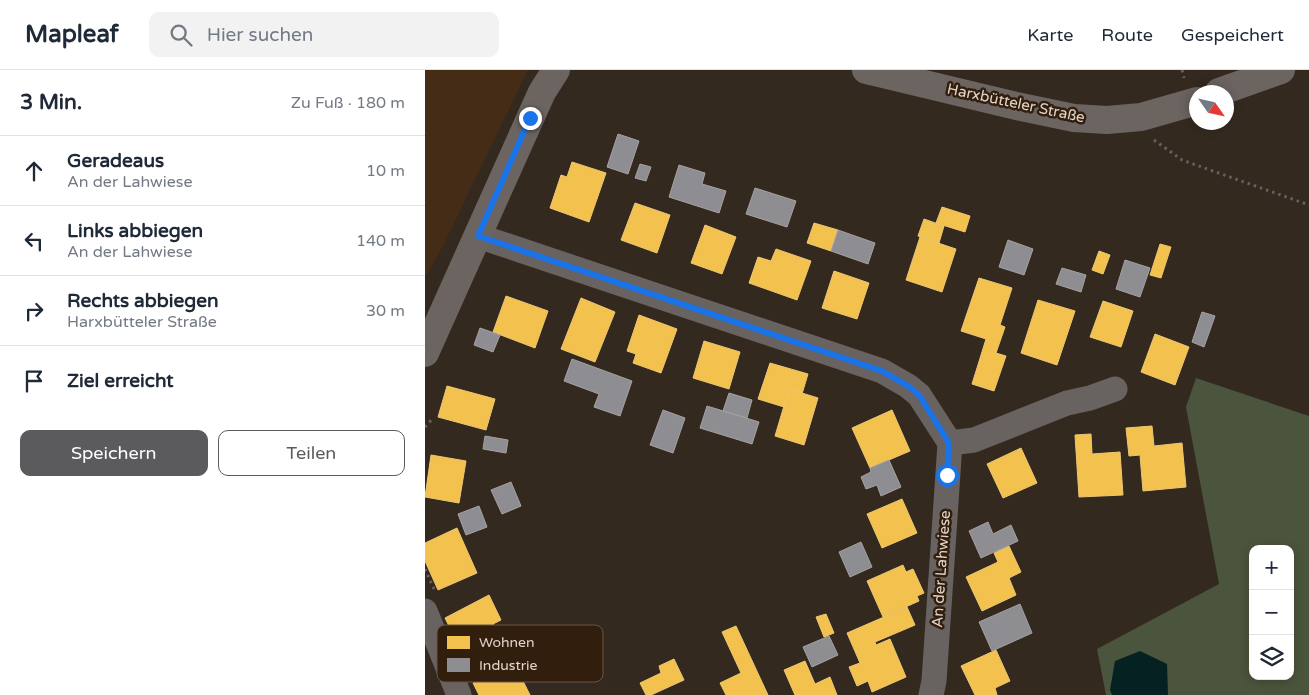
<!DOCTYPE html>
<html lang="de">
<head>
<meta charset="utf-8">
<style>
	body { margin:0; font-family:"Varela Round",sans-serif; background:#f2f2f3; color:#1f2937 }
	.controls { position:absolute; right:15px; bottom:15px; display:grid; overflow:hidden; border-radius:10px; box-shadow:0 2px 12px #0003 }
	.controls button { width:45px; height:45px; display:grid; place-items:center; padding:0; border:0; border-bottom:1px solid #e0e1e3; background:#fff; color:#1f2937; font:25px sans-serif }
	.compass { position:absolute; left:764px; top:15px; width:45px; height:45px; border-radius:50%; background:#fff; box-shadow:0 2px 12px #0003; rotate:124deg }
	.stop { position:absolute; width:15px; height:15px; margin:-11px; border:4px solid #1a73e8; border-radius:50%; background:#fff }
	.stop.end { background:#1a73e8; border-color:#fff; box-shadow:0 1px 5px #0008 }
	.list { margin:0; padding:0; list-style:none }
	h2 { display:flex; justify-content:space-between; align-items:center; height:65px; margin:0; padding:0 20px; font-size:21px }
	h2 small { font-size:16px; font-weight:400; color:#747a83 }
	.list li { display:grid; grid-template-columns:32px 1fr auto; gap:15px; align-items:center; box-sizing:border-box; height:70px; padding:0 20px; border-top:1px solid #e0e1e3 }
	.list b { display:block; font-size:19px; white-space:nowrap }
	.list p { margin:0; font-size:16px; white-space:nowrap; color:#747a83 }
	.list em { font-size:16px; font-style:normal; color:#747a83 }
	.actions { display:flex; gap:10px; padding:15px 20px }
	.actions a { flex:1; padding:11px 0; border:1px solid #5b5b5e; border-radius:10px; text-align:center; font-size:18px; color:#5b5b5e }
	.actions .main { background:#5b5b5e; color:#fff }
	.icon { flex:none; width:28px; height:28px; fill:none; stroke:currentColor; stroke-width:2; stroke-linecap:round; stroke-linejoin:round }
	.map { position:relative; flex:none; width:884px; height:625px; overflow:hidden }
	header { display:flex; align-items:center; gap:30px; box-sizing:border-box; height:70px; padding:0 25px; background:#fff; border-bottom:1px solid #e0e1e3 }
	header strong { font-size:24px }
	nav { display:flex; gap:28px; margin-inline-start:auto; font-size:18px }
	.search { width:350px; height:45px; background:#f2f2f3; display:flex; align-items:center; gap:12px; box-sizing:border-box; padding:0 18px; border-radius:10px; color:#747a83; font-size:19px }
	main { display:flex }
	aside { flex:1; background:#fff }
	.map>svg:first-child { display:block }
	.built { fill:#442c17 }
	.green { fill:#4b543c; fill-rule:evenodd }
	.water { fill:#062122 }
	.homes { fill:#f2c14e; stroke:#edc773 }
	.industry { fill:#8d8d92; stroke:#a6a2a3 }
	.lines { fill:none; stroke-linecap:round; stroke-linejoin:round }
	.path { stroke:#67605c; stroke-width:3; stroke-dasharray:2.5 4; stroke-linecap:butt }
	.street { stroke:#686261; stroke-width:25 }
	.secondary { stroke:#6b6461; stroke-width:28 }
	.route { stroke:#1a73e8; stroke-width:6 }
	.labels { text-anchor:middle; stroke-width:5; stroke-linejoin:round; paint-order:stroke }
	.street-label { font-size:15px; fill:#e2d4ca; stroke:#321e0d }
	.key { fill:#321e0d; stroke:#675546; stroke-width:1 }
	.key-label { font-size:14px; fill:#e2d4ca }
</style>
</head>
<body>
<header>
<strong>Mapleaf</strong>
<div class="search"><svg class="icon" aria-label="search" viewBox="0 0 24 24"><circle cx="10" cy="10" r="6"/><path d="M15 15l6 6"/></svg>Hier suchen</div>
<nav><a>Karte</a><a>Route</a><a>Gespeichert</a></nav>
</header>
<main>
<aside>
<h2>3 Min.<small>Zu Fuß · 180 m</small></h2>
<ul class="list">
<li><svg class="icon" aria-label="ahead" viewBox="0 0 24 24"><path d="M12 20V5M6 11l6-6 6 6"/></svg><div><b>Geradeaus</b><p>An der Lahwiese</p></div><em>10 m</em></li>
<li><svg class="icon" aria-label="left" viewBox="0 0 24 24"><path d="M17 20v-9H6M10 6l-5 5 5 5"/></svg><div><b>Links abbiegen</b><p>An der Lahwiese</p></div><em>140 m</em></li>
<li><svg class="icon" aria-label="right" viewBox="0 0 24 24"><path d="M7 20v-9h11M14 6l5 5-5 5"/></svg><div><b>Rechts abbiegen</b><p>Harxbütteler Straße</p></div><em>30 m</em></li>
<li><svg class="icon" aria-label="arrive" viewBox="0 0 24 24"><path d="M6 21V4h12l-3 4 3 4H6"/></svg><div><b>Ziel erreicht</b></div></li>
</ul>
<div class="actions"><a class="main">Speichern</a><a>Teilen</a></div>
</aside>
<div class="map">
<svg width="884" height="625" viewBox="0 0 884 625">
	<rect width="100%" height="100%" fill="#34291f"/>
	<polygon class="built" points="0,0 103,0 18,176 0,208"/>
	<path class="green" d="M771,308L884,346V625H681L672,579L794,514L761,337ZM828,479H865V606H828Z"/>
	<polygon class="water" points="715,581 742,594 743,625 687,625 685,620 690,591"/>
	<g class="homes">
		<polygon points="147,92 181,103 164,152 125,138 136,105 142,107"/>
		<polygon points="210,133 245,145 232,183 196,170"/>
		<polygon points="517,137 545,146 540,162 511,153"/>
		<polygon points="499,149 519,156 514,173 493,166"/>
		<polygon points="389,153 413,160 406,181 382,173"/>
		<polygon points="280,155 311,167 297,204 266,193"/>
		<polygon points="495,167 531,179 517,222 481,210"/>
		<polygon points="735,174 746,177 736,208 725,205"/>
		<polygon points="351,179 386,191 372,230 324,213 333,187 346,191"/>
		<polygon points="674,181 685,185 678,204 667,200"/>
		<polygon points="409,201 444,213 432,249 397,238"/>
		<polygon points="554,208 587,218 575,255 580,257 571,283 581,286 569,321 547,314 561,269 536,261"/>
		<polygon points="81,226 123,241 110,278 68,262"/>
		<polygon points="156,228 190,242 170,292 136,279"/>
		<polygon points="613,230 650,241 632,295 596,283"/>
		<polygon points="678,231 708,241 696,277 665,267"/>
		<polygon points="214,245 252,259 236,303 208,293 211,284 202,281"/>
		<polygon points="730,264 764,277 750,315 716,302"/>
		<polygon points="279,271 315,282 304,319 268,308"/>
		<polygon points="345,293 383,304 377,324 364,319 359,337 333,329"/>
		<polygon points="22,316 70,329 61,360 13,347"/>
		<polygon points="364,319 393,328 379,375 350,366"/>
		<polygon points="467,340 485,381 445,398 427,358"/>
		<polygon points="727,356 729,376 757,373 761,417 718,421 715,385 704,386 701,358"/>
		<polygon points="666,364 667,384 695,382 698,425 654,427 650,365"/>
		<polygon points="596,378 612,413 578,428 562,394"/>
		<polygon points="6,385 41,391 34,433 0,427"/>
		<polygon points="477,429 492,463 457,478 442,444"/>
		<polygon points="32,458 52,503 13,520 0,491 0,473"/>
		<polygon points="584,476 596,502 584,508 591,525 557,541 541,507 573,492 569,483"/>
		<polygon points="478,495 481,502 488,499 499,523 492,526 494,531 458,547 442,511"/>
		<polygon points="64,525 76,550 68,554 75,568 39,586 20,548"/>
		<polygon points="482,537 490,555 450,572 451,575 465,569 481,607 447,622 443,611 432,616 424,597 435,593 422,563"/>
		<polygon points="401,544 409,563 399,567 391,547"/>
		<polygon points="311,556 343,625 301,625 295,613 316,603 297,562"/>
		<polygon points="571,580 585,611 570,618 572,625 550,625 536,596"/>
		<polygon points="249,589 259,610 226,625 221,625 215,613 236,603 234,596"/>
		<polygon points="380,591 390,614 405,607 412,625 370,625 359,600"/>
		<polygon points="86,595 92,607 95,605 105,625 54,625 48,613"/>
	</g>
	<g class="industry">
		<polygon points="193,64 214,71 203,104 182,97"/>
		<polygon points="215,94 226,97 221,111 210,108"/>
		<polygon points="254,95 280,103 277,114 301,121 294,143 244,127"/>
		<polygon points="330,118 371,131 362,157 321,144"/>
		<polygon points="413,160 450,173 443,194 406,181"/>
		<polygon points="583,170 608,179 599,205 574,197"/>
		<polygon points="700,190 725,198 715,227 691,219"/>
		<polygon points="637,198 661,205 656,222 631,214"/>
		<polygon points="777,242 790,246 779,277 767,272"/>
		<polygon points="55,258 75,265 68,282 49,275"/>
		<polygon points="147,289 207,311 195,346 169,337 174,324 139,311"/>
		<polygon points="304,323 327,330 322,348 298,341"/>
		<polygon points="282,336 334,352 327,374 275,358"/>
		<polygon points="238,340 260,348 248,383 225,375"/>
		<polygon points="60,366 83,370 81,383 58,379"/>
		<polygon points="464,390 476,417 456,426 452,415 441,419 436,407 446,402 445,398"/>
		<polygon points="86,412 96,436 77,444 66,420"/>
		<polygon points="54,436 62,457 41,465 33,444"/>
		<polygon points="563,452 568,464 586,455 593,471 556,488 544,461"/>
		<polygon points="436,472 447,497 425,507 414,482"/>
		<polygon points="595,534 607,563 567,581 554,552"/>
		<polygon points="404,566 413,585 387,597 378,577"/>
	</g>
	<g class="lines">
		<g class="path">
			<polyline points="757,0 759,8"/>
			<polyline points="729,70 757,90 884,135"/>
			<polyline points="0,357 8,348"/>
			<polyline points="0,499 9,519"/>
		</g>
		<g class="street">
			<polyline points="53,166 457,301 483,316 494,325 525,373 509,611 506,625"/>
			<polyline points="525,373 549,370 642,333 665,328 690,319"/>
			<polyline points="0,541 34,625"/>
		</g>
		<g class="secondary">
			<polyline points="441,0 591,36 649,48 682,50 716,47 772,31"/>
			<polyline points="794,22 856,0"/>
			<polyline points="0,283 117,22 131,0"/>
		</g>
	</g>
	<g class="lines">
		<polyline class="route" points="105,48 53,166 457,301 483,316 494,325 524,373 522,405"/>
	</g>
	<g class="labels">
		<g class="street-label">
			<text transform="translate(591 33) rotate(12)" y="5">Harxbütteler Straße</text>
			<text transform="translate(516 499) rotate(-86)" y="5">An der Lahwiese</text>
		</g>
	</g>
	<rect x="12" y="555" width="166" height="57" rx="8" class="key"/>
	<rect x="22" y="566" width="23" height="13" fill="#f2c14e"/>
	<rect x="22" y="588" width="23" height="14" fill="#8d8d92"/>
	<g class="key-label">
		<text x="54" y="577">Wohnen</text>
		<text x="54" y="600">Industrie</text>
	</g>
</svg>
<div class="controls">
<button>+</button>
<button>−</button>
<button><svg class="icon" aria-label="layers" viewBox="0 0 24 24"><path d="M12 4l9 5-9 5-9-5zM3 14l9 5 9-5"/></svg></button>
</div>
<svg class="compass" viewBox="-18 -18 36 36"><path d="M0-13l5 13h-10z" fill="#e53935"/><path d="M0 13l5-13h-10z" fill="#747a83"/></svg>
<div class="stop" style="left:522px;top:405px"></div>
<div class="stop end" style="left:105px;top:48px"></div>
</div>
</main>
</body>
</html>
